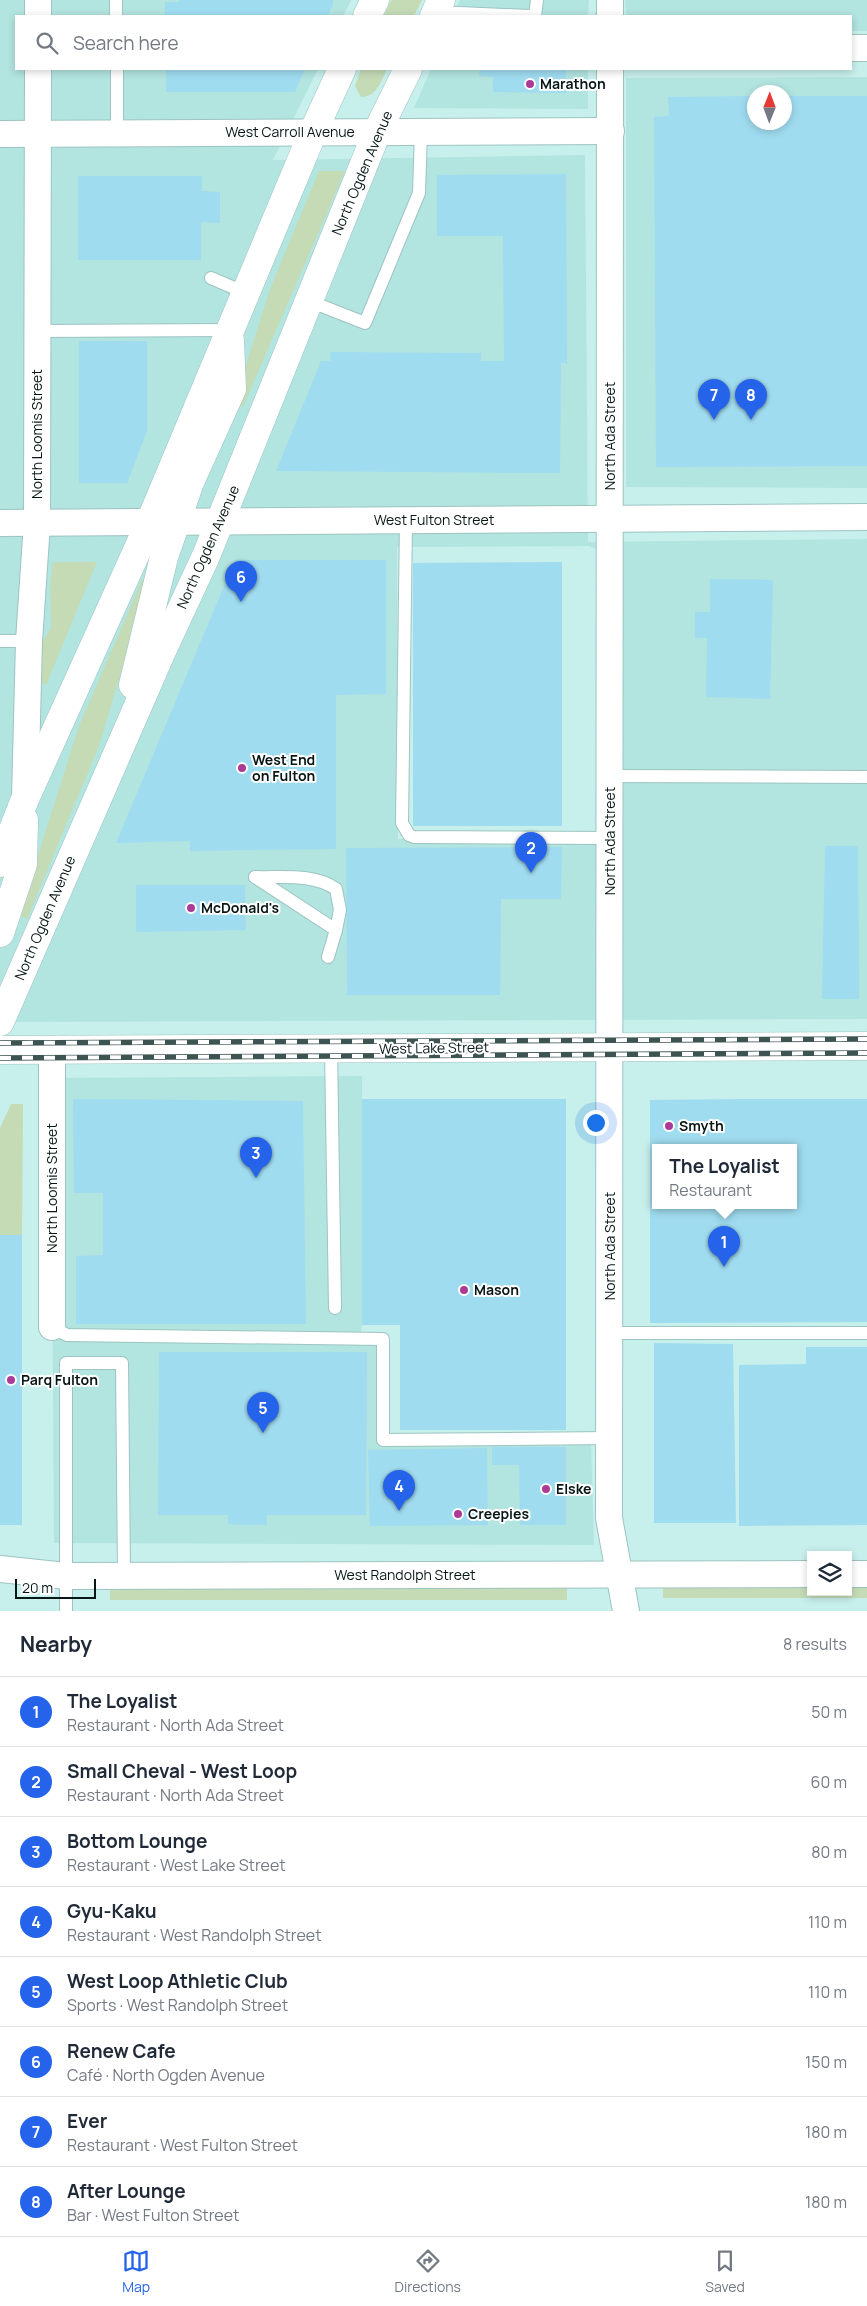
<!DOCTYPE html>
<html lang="en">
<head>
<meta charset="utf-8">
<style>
	body { margin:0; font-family:Manrope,sans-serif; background:#f2f2f3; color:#1f2937 }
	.controls { position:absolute; right:15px; bottom:15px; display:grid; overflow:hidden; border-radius:0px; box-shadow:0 2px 8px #0003 }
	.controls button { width:45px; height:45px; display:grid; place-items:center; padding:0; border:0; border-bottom:1px solid #e0e1e3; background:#fff; color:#1f2937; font:25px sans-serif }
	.compass { position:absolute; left:747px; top:85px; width:45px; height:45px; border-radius:50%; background:#fff; box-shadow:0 2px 8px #0003; rotate:1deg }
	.scale { position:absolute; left:15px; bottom:12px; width:81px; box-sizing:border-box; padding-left:5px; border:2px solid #071716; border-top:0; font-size:14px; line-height:18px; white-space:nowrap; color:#071716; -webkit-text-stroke:4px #fff; paint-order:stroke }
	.you { position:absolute; left:595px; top:1122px; width:18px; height:18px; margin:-12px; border:4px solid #fff; border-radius:50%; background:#1a73e8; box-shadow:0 0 0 8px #1a73e833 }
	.badge { display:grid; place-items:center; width:32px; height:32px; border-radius:50%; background:#2563eb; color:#fff; font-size:16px; font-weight:700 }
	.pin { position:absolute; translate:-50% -41px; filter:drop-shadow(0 1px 2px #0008) }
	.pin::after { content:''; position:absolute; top:26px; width:18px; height:15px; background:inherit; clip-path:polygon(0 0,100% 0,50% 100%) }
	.popup { position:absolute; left:652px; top:1144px; width:145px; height:65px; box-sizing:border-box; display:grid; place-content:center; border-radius:0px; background:#fff; filter:drop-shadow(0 1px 4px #0005); font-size:16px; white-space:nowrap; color:#747a83 }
	.popup b { font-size:19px; color:#1f2937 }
	.popup::after { content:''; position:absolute; left:50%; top:100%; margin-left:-10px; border:10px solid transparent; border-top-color:#fff }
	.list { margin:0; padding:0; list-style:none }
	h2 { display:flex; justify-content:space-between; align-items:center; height:65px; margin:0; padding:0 20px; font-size:21px }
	h2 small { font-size:16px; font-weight:400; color:#747a83 }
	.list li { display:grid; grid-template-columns:32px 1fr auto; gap:15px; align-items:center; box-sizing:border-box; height:70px; padding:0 20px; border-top:1px solid #e0e1e3 }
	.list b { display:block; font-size:19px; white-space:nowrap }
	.list p { margin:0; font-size:16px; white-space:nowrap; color:#747a83 }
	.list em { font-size:16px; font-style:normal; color:#747a83 }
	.icon { flex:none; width:28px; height:28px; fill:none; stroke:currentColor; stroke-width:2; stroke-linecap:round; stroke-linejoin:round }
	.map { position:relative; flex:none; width:867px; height:1611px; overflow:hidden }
	.search { position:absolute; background:#fff; box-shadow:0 2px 8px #0003; left:15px; right:15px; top:15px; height:55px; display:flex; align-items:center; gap:12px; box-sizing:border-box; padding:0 18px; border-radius:0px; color:#747a83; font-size:19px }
	.sheet { height:625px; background:#fff }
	nav { display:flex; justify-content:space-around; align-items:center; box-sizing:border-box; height:70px; border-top:1px solid #e0e1e3; background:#fff; font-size:14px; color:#747a83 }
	nav a { display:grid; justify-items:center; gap:2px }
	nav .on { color:#2563eb }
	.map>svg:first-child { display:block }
	.built { fill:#b2e4e0; fill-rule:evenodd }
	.green { fill:#c5dbb6 }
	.building { fill:#a0dcf0; fill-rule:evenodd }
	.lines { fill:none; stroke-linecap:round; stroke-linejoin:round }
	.service-casing { stroke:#9dc4c1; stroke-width:14 }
	.minor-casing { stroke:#9dc4c1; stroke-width:28 }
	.secondary-casing { stroke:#9dc4c1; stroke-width:29 }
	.service { stroke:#fff; stroke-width:12 }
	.minor { stroke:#fff; stroke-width:26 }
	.secondary { stroke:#fff; stroke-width:28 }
	.rail-casing { stroke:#3d5452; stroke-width:5.5 }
	.rail { stroke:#fff; stroke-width:4; stroke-dasharray:11; stroke-linecap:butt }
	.poi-dot { fill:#ac3b97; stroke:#fff; stroke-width:2 }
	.labels { text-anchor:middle; stroke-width:4; stroke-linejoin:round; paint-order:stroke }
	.poi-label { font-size:14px; font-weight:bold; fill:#071716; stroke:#fff; text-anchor:start }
	.street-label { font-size:14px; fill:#071716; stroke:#fff }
</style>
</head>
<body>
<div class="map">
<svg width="867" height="1611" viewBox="0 0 867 1611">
	<rect width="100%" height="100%" fill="#c7efec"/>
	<g class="built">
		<path d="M0,0H351L343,16H16V69H318L273,160L585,155L588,542L867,539V1019L0,1022ZM589,546L610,555V838L398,839L397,547Z"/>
		<polygon points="460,0 589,0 588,16 453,16"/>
		<polygon points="625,0 867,0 867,31 851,31 851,16 626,16"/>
		<polygon points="431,69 588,69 588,109 414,108"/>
		<path d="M867,77V488L626,487V78ZM754,92H784V122H754Z"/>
		<polygon points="362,1076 362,1325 360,1338 383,1339 383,1440 591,1438 594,1545 54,1543 51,1078"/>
	</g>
	<g class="green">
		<polygon points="391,0 422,0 414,16 384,16"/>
		<path d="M361,69H387C381,81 377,97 361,97L355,86Z"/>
		<polygon points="319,171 345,171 243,407 234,403 270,289"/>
		<polygon points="53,562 97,562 46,685 39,682 40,646 51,628 50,585"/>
		<polygon points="143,578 148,581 99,746 27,919 19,915 79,726"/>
		<polygon points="11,1104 23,1104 22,1235 0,1235 0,1128"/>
		<polygon points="110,1587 567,1588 567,1600 110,1600"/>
		<polygon points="663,1588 811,1588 811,1592 848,1592 848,1588 867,1588 867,1598 663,1598"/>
	</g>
	<g class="building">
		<polygon points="179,0 333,0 333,4 328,16 165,16 165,2 179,2"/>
		<polygon points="166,69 305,69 295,92 166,92"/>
		<polygon points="480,69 566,69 566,93 493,92 493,77 479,76"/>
		<polygon points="754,96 754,122 784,122 784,96 867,96 867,466 656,467 654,117 669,116 668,97"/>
		<polygon points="566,174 567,364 561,362 560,473 276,471 321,361 331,361 330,352 481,353 481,361 504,361 503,236 437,236 437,175"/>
		<polygon points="78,176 202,176 202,191 220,192 220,223 201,222 201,260 78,260"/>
		<polygon points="79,341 147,341 147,431 127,483 79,483"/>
		<polygon points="235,560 386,560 386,694 336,695 336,849 190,851 190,841 116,843"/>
		<polygon points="562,562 562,826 413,826 413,563"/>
		<polygon points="710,579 773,580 770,699 706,697 707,638 695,638 695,612 710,612"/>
		<polygon points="825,846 858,846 859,999 822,999"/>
		<polygon points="562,847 561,899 501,899 500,995 347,995 346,848"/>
		<polygon points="136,885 245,885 246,930 136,932"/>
		<polygon points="73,1099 303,1101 306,1324 76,1324 76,1256 103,1255 103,1193 74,1193"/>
		<polygon points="362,1099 566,1099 566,1430 400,1430 400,1325 362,1325"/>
		<path d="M743,1099H867V1322L650,1323V1100ZM655,1148H793V1206H655Z"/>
		<rect x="0" y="1235" width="22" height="290"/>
		<polygon points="654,1343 733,1344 736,1523 654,1523"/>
		<polygon points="806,1347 867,1347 867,1525 739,1526 739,1365 806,1364"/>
		<polygon points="159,1352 367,1352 366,1515 267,1515 267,1525 248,1525 228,1524 228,1515 158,1515"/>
		<polygon points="492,1447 566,1447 566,1525 520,1525 519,1465 492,1465"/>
		<polygon points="487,1448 488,1525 370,1526 368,1450"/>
	</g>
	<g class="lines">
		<defs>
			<g id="service">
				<polyline points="116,0 116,16"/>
				<polyline points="436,12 530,16"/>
				<polyline points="535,16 537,0"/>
				<polyline points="117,69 117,133"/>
				<polyline points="211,278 246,293"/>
				<polyline points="309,301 365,323 419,193 421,132"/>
				<polyline points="37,331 230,330"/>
				<polyline points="406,520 402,823 409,835 414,837 610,838"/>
				<polyline points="0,641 29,641"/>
				<polyline points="610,776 867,777"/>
				<path d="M255,877C282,878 313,873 336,889L340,910L336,930"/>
				<polyline points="255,877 336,930 328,957"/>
				<polyline points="331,1049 335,1308"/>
				<polyline points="52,1327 67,1335 383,1339 383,1440 610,1438"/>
				<polyline points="609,1333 867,1333"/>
				<polyline points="66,1611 66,1363 122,1363 124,1576"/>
			</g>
			<g id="minor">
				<polyline points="610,0 610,16"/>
				<polyline points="38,16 38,0"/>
				<polyline points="851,48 867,48"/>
				<polyline points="610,69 609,1518 626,1611"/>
				<polyline points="0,134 611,131"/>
				<polyline points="0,523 867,517"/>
				<polyline points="25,798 29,641 37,523 38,69"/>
				<polyline points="52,1327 52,1049"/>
				<polyline points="0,1569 66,1576 811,1574"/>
				<polyline points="848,1574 867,1574"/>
			</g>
			<g id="secondary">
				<polyline points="367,16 375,0"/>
				<polyline points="434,16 441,0"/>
				<polyline points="133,685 164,557 190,482 232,389 230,340"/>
				<polyline points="0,863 25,799 150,522 313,132 342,69"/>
				<polyline points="0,933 23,864 24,820"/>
				<polyline points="0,1022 162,651 206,556 377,132 408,69"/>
				<polyline points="0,1050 867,1046"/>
			</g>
		</defs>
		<use href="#service" class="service-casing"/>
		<use href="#minor" class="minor-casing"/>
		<use href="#secondary" class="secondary-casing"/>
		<use href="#service" class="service"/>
		<use href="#minor" class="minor"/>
		<use href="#secondary" class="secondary"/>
		<defs>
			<g id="rail">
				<polyline points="0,1043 867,1039"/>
				<polyline points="0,1058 867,1053"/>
			</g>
		</defs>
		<use href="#rail" class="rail-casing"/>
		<use href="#rail" class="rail"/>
	</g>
	<g class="poi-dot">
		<circle cx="530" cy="84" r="5"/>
		<circle cx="242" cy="768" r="5"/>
		<circle cx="191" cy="908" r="5"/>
		<circle cx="669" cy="1126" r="5"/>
		<circle cx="464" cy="1290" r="5"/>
		<circle cx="11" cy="1380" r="5"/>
		<circle cx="546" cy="1489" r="5"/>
		<circle cx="458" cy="1514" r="5"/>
	</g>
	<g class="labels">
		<g class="poi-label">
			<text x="540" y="89">Marathon</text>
			<text x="252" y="765">West End<tspan x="252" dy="16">on Fulton</tspan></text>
			<text x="201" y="913">McDonald's</text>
			<text x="679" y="1131">Smyth</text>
			<text x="474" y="1295">Mason</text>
			<text x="21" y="1385">Parq Fulton</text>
			<text x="556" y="1494">Elske</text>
			<text x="468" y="1519">Creepies</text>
		</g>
		<g class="street-label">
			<text x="290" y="137">West Carroll Avenue</text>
			<text transform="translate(362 173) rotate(-67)" y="5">North Ogden Avenue</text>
			<text transform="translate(37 434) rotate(-90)" y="5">North Loomis Street</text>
			<text transform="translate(610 436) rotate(-90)" y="5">North Ada Street</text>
			<text x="434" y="525">West Fulton Street</text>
			<text transform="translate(208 547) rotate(-66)" y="5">North Ogden Avenue</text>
			<text transform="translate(610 841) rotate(-90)" y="5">North Ada Street</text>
			<text transform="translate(45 918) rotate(-67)" y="5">North Ogden Avenue</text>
			<text transform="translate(434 1048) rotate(-1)" y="5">West Lake Street</text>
			<text transform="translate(52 1188) rotate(-90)" y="5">North Loomis Street</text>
			<text transform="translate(610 1246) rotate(-90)" y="5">North Ada Street</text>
			<text x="405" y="1580">West Randolph Street</text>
		</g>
	</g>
</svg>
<div class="controls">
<button><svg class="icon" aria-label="layers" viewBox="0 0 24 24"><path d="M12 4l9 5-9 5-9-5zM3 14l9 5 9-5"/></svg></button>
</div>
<svg class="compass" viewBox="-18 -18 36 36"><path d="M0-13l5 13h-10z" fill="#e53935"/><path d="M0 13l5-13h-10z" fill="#747a83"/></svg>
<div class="scale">20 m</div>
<div class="you"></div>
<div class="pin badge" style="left:724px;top:1267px">1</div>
<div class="popup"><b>The Loyalist</b>Restaurant</div>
<div class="pin badge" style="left:531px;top:873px">2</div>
<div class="pin badge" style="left:256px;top:1178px">3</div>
<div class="pin badge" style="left:399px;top:1511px">4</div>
<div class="pin badge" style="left:263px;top:1433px">5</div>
<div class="pin badge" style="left:241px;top:602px">6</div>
<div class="pin badge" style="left:714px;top:420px">7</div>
<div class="pin badge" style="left:751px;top:420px">8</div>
<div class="search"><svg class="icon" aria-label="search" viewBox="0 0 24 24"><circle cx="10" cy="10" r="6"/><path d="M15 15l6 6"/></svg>Search here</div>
</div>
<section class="sheet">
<h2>Nearby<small>8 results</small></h2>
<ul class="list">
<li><span class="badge">1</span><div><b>The Loyalist</b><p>Restaurant · North Ada Street</p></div><em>50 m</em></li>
<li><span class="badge">2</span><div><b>Small Cheval - West Loop</b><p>Restaurant · North Ada Street</p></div><em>60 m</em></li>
<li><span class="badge">3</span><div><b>Bottom Lounge</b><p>Restaurant · West Lake Street</p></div><em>80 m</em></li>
<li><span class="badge">4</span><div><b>Gyu-Kaku</b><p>Restaurant · West Randolph Street</p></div><em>110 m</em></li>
<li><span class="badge">5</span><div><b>West Loop Athletic Club</b><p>Sports · West Randolph Street</p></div><em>110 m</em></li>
<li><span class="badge">6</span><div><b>Renew Cafe</b><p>Café · North Ogden Avenue</p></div><em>150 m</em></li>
<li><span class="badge">7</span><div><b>Ever</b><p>Restaurant · West Fulton Street</p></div><em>180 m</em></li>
<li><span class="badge">8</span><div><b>After Lounge</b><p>Bar · West Fulton Street</p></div><em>180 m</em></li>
</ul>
</section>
<nav>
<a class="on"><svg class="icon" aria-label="map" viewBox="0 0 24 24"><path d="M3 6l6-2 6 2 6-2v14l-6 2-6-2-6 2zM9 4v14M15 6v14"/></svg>Map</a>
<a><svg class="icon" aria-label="directions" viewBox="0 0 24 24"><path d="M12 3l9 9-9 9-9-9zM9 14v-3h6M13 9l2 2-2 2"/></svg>Directions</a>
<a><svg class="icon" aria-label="saved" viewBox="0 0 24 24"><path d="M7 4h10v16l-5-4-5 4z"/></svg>Saved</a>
</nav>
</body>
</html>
